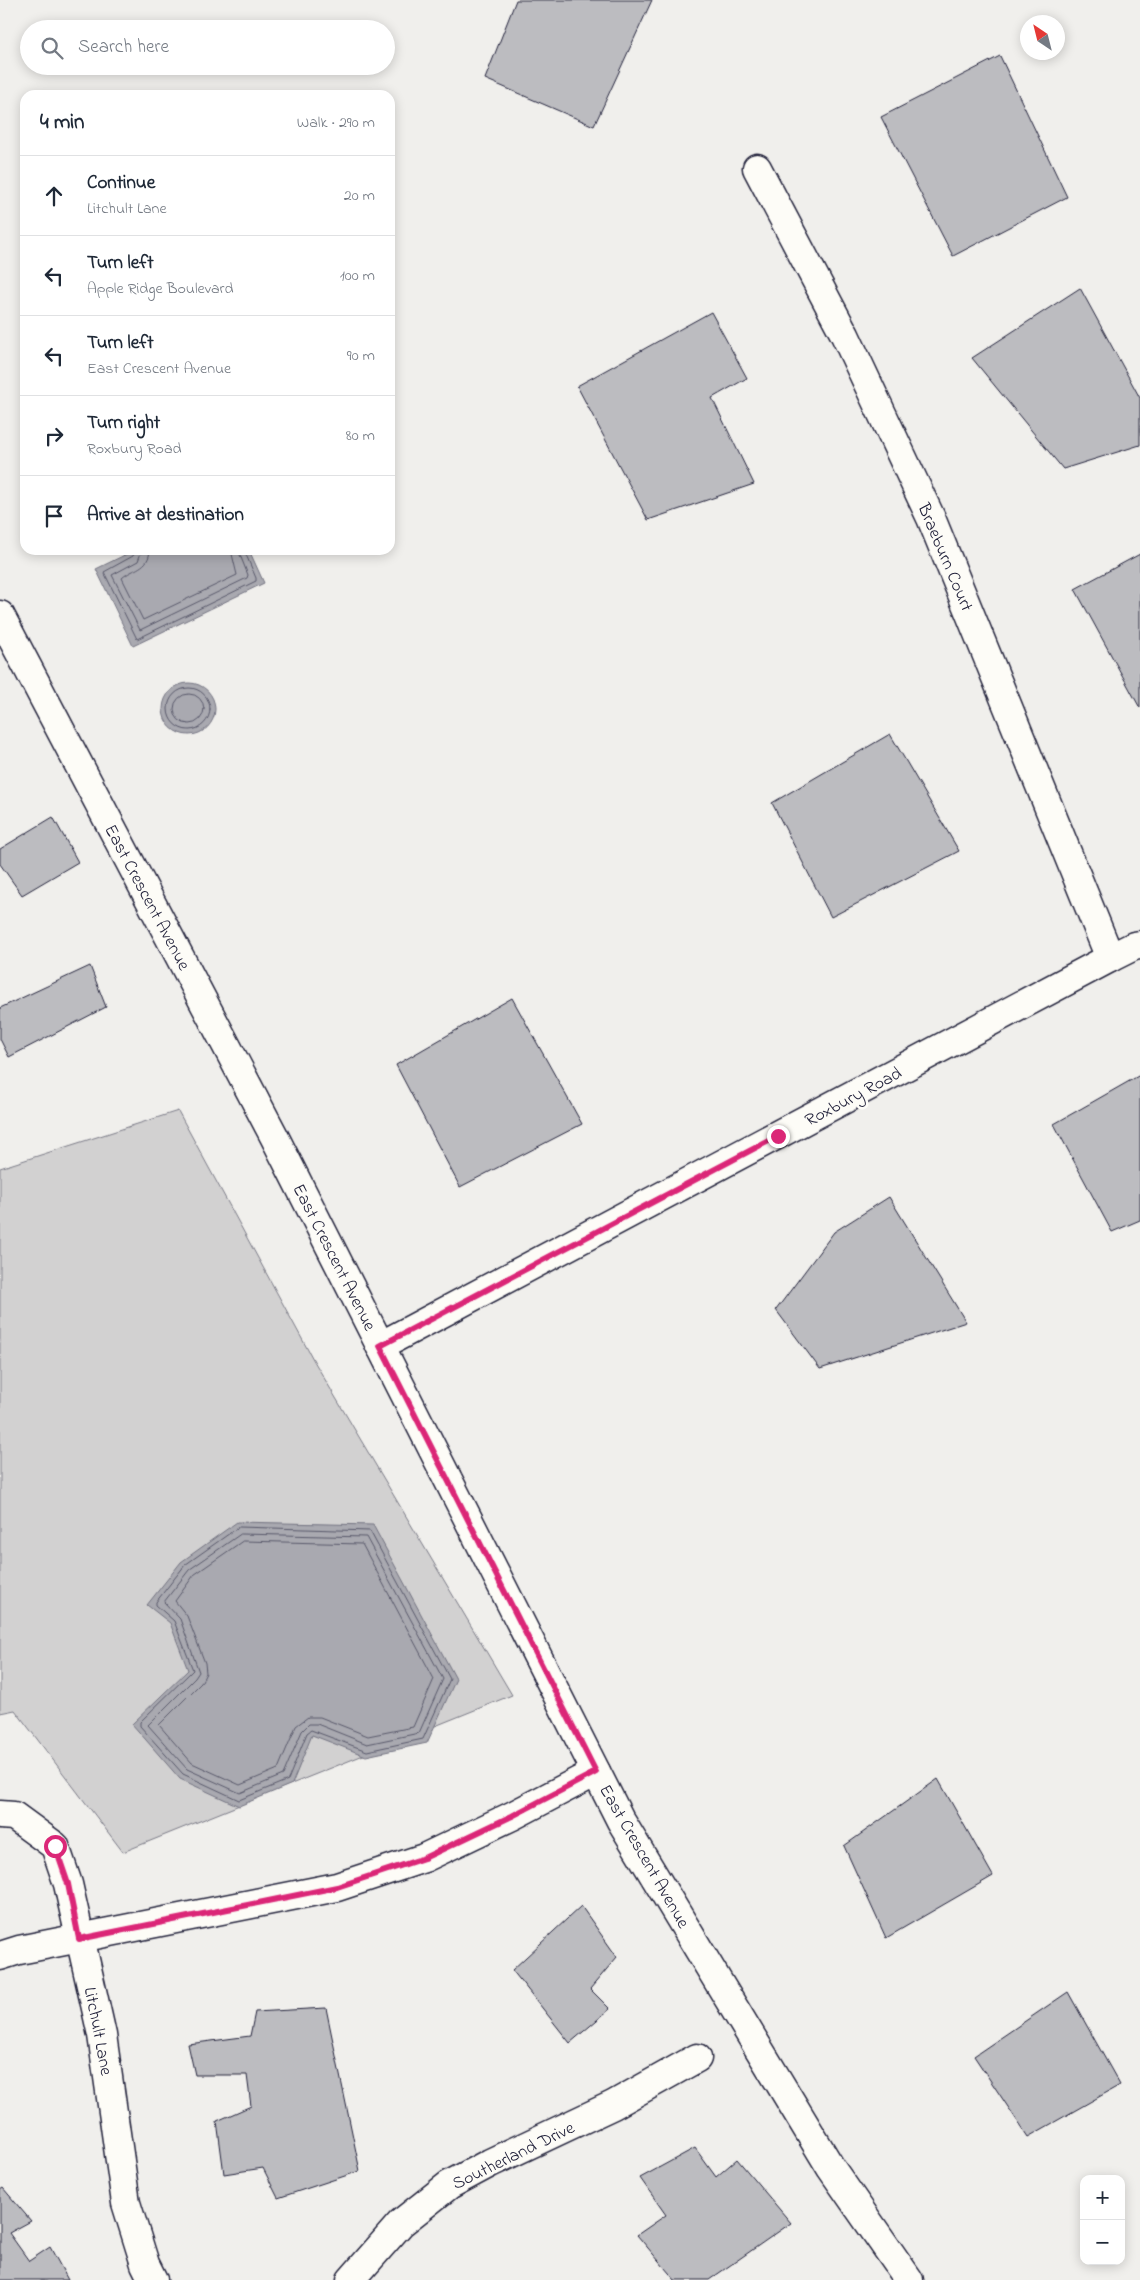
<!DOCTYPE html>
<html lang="en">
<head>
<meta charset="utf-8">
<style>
	body { margin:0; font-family:"Indie Flower",sans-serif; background:#f2f2f3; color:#1f2937 }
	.controls { position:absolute; right:15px; bottom:15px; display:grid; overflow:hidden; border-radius:10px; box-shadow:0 2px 12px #0003 }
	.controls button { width:45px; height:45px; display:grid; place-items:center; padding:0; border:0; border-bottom:1px solid #e0e1e3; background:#fff; color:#1f2937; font:25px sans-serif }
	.compass { position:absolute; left:1020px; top:15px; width:45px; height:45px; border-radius:50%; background:#fff; box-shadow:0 2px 12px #0003; rotate:325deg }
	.stop { position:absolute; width:15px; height:15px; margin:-11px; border:4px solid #db2777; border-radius:50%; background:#fff }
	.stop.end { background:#db2777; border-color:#fff; box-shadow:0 1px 5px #0008 }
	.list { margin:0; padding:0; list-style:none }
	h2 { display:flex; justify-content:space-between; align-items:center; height:65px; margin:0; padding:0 20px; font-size:21px }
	h2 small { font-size:16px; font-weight:400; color:#747a83 }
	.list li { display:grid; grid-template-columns:32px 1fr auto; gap:15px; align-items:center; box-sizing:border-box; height:80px; padding:0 20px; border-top:1px solid #e0e1e3 }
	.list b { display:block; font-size:19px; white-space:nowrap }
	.list p { margin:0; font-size:16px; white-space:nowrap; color:#747a83 }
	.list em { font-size:16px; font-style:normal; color:#747a83 }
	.icon { flex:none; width:28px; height:28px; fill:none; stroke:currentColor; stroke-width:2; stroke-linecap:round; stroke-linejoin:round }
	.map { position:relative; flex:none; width:1140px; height:2280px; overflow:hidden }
	.search { position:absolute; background:#fff; box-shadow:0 2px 12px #0003; left:20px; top:20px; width:375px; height:55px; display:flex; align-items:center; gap:12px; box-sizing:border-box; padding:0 18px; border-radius:28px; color:#747a83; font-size:19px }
	.panel { position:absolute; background:#fff; box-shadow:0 2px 12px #0003; left:20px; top:90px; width:375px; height:465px; border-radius:15px }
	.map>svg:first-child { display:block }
	.green { fill:#d2d1d1; stroke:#7a7a86 }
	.water { fill:#a9a9b0; stroke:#737381 }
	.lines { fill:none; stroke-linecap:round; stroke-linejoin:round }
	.shore { stroke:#58586a; stroke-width:1 }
	.building { fill:#bcbcc0; stroke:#22223b }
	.street-casing { stroke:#22223b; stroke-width:31 }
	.secondary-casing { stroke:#22223b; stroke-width:31 }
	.street { stroke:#fdfcf7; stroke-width:28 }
	.secondary { stroke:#fdfcf7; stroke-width:28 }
	.route { stroke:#db2777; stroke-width:6 }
	.labels { text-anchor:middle; stroke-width:5; stroke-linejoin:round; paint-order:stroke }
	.street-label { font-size:18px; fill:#22223b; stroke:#fdfcf7 }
</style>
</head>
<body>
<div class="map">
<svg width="1140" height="2280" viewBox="0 0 1140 2280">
	<rect width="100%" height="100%" fill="#f0efec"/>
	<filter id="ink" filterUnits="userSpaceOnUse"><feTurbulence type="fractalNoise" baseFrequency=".02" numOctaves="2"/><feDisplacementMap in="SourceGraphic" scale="10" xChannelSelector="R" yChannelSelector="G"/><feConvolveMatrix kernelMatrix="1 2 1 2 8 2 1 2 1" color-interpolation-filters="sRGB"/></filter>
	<g filter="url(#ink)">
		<polygon class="green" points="178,1111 314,1361 512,1695 123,1852 15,1710 0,1713 0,1168"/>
		<g class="water">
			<polygon points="135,550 249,550 264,583 133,646 96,569"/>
			<circle cx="189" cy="709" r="26"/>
			<polygon points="237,1522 373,1525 456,1679 427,1743 366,1756 312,1735 292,1784 239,1806 180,1779 132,1724 188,1670 170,1623 147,1605 181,1562"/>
		</g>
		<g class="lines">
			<g class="shore">
				<polyline points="136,550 133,556 104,572 137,639 256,581 256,578 244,550"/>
				<polyline points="142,550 138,561 112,575 140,630 247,578 248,575 238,550"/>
				<path d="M150,550C149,569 133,568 122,578L143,620L237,575L231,550"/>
				<circle cx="189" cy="709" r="21"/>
				<circle cx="189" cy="709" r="15"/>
				<polygon points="239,1527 370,1531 450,1679 423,1739 367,1751 311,1730 307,1733 288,1780 239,1800 183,1774 140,1726 140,1722 193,1670 174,1621 156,1605 156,1602 185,1565"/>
				<polygon points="241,1534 366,1537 443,1679 419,1733 367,1744 317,1724 309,1724 302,1731 283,1775 240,1793 187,1769 148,1725 195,1678 199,1672 180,1619 164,1602 189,1570"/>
				<polygon points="243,1541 362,1544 434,1679 413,1727 368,1736 320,1717 308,1717 296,1726 278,1769 240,1785 192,1763 159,1725 201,1683 206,1673 205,1663 187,1616 175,1601 194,1575"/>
			</g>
		</g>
		<g class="building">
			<polygon points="516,0 652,0 594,126 485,79"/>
			<polygon points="1000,56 1067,197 953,256 881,117"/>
			<polygon points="1080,288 1140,398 1140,445 1063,469 972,358"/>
			<polygon points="711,312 747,378 712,398 754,484 648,520 577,386"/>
			<polygon points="1140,554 1140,708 1075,589"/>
			<polygon points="890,734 959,851 831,917 772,803"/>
			<polygon points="53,817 78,862 22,895 0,864 0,849"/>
			<polygon points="90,966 106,1007 9,1057 0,1039 0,1008"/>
			<polygon points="512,998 582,1124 460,1187 396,1065"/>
			<polygon points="1140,1075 1140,1220 1112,1232 1054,1124"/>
			<polygon points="889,1197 966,1322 820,1369 776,1310 834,1232"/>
			<polygon points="938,1779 993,1876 886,1938 844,1846"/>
			<polygon points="581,1906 617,1957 590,1989 610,2009 570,2043 512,1970"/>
			<polygon points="1068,1992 1120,2085 1028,2137 974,2056"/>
			<polygon points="326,2008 360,2171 278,2198 263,2168 224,2174 217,2121 251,2106 247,2075 195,2075 188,2044 250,2036 255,2012"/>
			<polygon points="695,2148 716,2177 737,2159 791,2223 709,2280 675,2280 637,2235 666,2215 640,2178"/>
			<polygon points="3,2188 31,2221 9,2233 29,2261 50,2247 68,2280 0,2280 0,2190"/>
		</g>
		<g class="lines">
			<defs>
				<g id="street">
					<polyline points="757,168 845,335 931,518 1110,958"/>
					<polyline points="380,1346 1110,958 1134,946 1140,945"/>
					<polyline points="0,1815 14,1816 55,1846 68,1884 102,2035 126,2203 145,2264 153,2280"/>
					<polyline points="0,1956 19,1950 337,1887 424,1858 512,1816 596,1772"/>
					<polyline points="351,2280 401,2223 449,2185 490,2163 613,2105 697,2058"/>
				</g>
				<polyline id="secondary" points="0,615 274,1136 621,1821 831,2168 909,2280"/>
			</defs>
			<use href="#street" class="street-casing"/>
			<use href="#secondary" class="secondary-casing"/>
			<use href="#street" class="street"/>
			<use href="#secondary" class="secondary"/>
		</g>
	</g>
	<g class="lines" filter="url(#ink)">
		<polyline class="route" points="55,1846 68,1884 79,1939 337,1887 424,1858 512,1816 596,1772 380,1346 778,1136"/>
	</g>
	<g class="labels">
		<g class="street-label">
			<text transform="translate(946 557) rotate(67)" y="6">Braeburn Court</text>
			<text transform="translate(148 897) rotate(62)" y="6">East Crescent Avenue</text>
			<text transform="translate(853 1096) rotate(-28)" y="6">Roxbury Road</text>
			<text transform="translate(335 1257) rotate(63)" y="6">East Crescent Avenue</text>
			<text transform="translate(645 1856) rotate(60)" y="6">East Crescent Avenue</text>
			<text transform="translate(99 2031) rotate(79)" y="6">Litchult Lane</text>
			<text transform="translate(513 2155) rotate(-26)" y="6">Southerland Drive</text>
		</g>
	</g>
</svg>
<div class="controls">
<button>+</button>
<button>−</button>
</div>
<svg class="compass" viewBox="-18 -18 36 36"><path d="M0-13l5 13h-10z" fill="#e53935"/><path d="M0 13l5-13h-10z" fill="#747a83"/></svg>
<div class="stop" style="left:55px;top:1846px"></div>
<div class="stop end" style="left:778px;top:1136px"></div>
<div class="search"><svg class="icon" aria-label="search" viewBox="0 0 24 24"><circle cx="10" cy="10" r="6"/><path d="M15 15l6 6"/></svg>Search here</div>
<section class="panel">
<h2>4 min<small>Walk · 290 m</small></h2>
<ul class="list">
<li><svg class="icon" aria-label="ahead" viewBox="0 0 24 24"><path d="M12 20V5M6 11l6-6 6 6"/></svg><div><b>Continue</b><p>Litchult Lane</p></div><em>20 m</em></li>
<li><svg class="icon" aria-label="left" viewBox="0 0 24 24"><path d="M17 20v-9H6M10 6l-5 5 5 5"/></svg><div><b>Turn left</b><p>Apple Ridge Boulevard</p></div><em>100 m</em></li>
<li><svg class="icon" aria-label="left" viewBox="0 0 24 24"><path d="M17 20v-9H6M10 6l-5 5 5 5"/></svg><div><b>Turn left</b><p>East Crescent Avenue</p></div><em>90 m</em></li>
<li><svg class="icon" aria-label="right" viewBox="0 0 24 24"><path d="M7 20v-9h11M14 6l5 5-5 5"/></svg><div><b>Turn right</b><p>Roxbury Road</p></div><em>80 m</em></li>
<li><svg class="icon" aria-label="arrive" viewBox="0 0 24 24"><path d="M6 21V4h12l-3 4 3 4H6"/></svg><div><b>Arrive at destination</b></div></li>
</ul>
</section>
</div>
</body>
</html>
